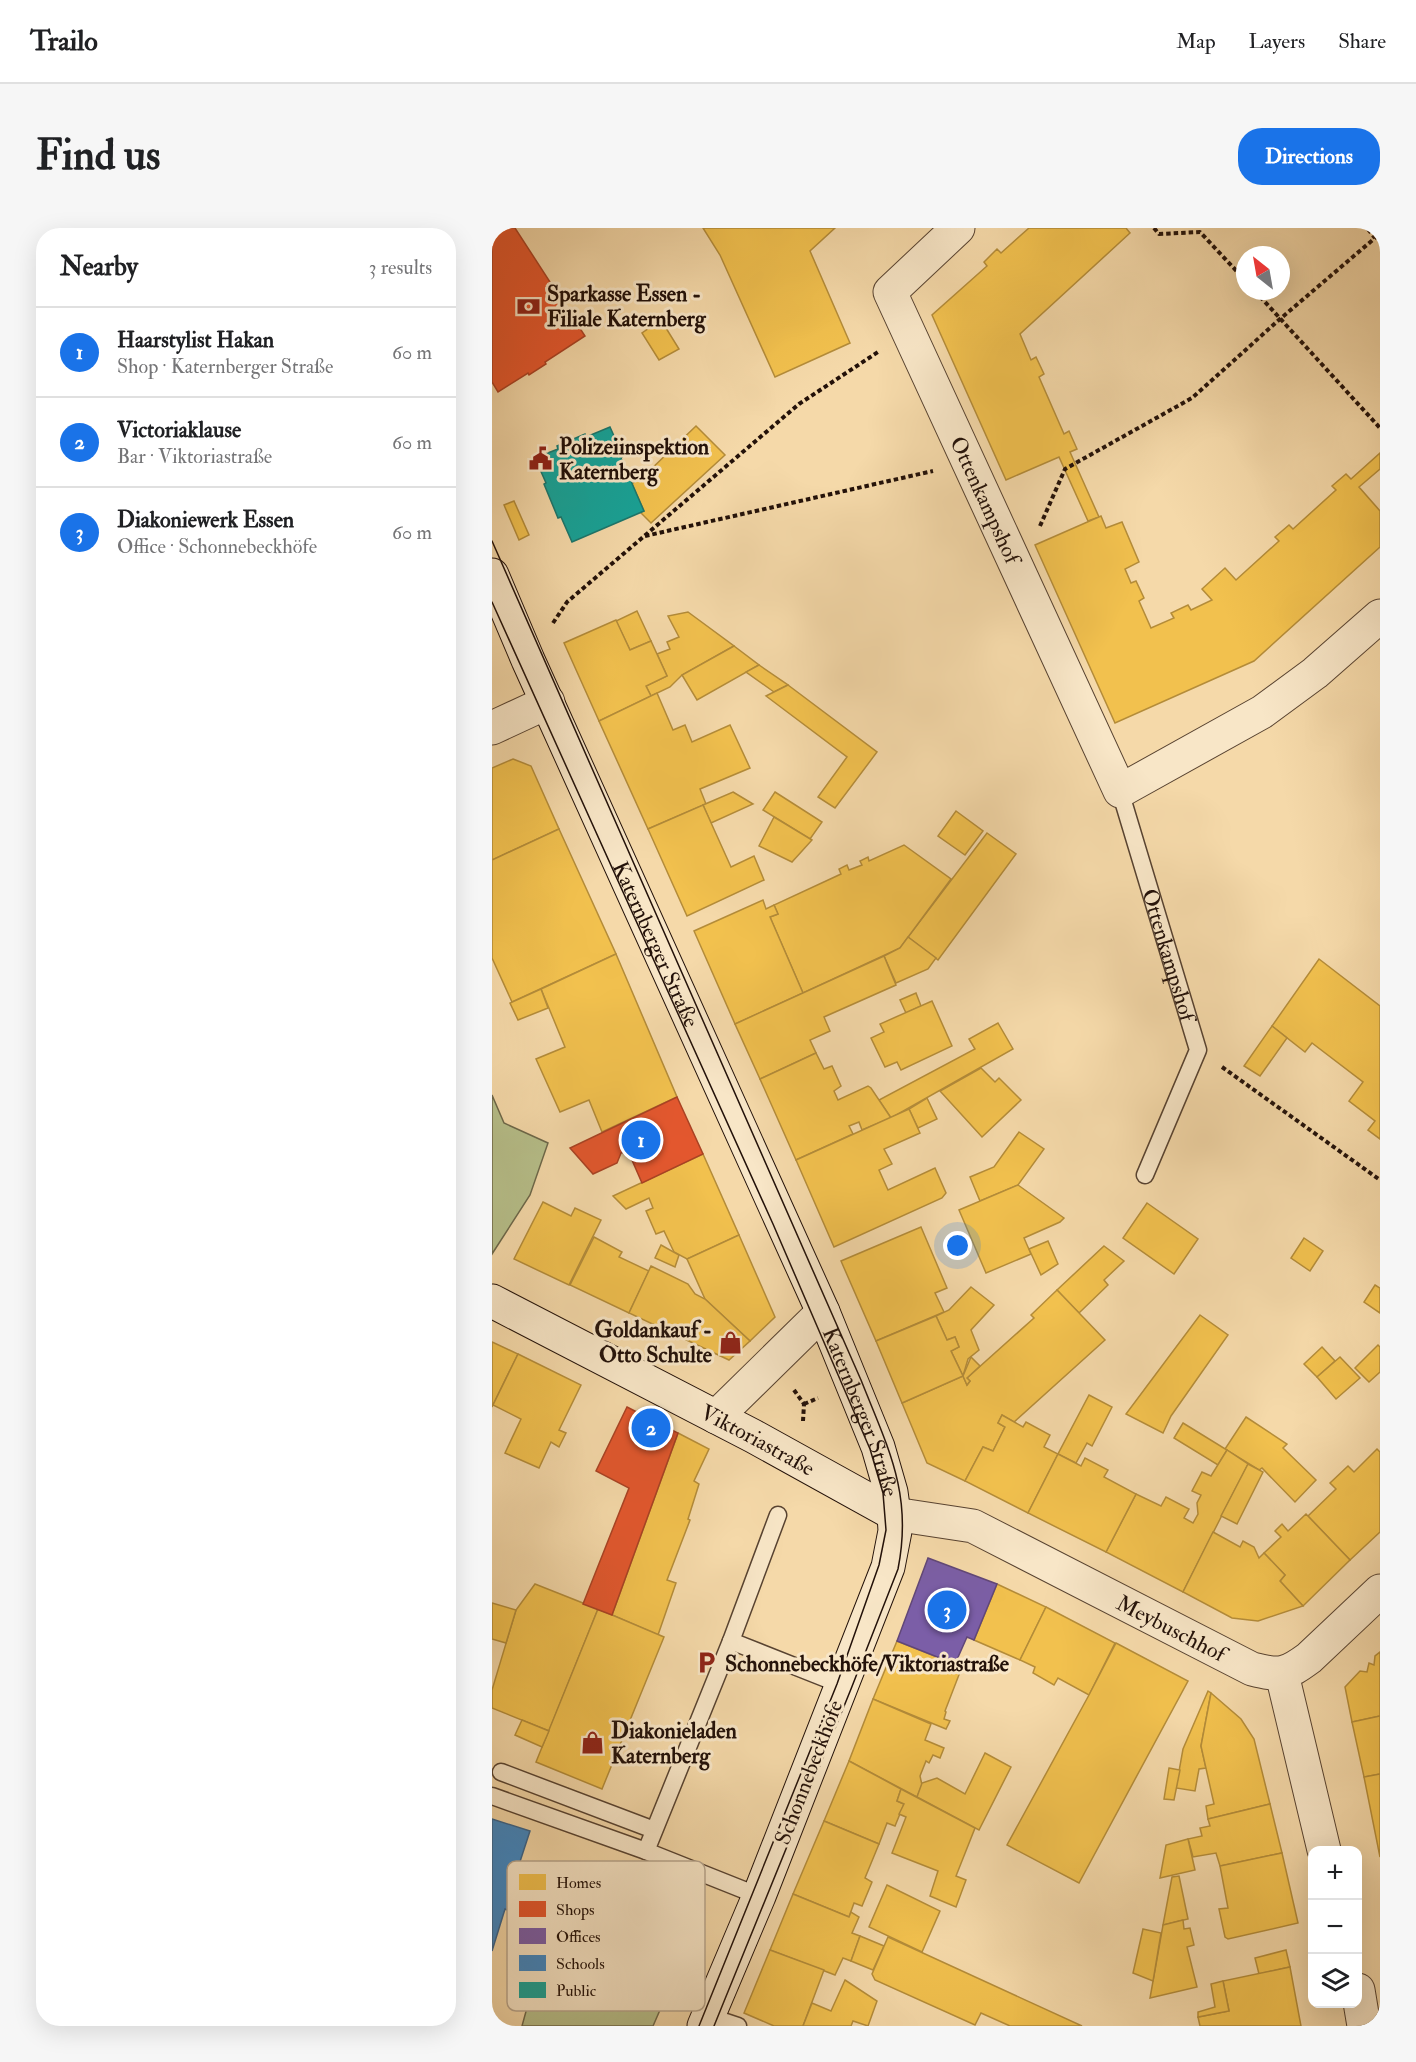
<!DOCTYPE html>
<html lang="en">
<head>
<meta charset="utf-8">
<style>
	body { margin:0; font-family:"IM FELL Double Pica",serif; background:#f6f6f6; color:#202124 }
	.controls { position:absolute; right:18px; bottom:18px; display:grid; overflow:hidden; border-radius:12px; box-shadow:0 6px 24px #0002 }
	.controls button { width:54px; height:54px; display:grid; place-items:center; padding:0; border:0; border-bottom:2px solid #e0e0e0; background:#fff; color:#202124; font:30px sans-serif }
	.compass { position:absolute; left:744px; top:18px; width:54px; height:54px; border-radius:50%; background:#fff; box-shadow:0 6px 24px #0002; rotate:329deg }
	.you { position:absolute; left:466px; top:1018px; width:21px; height:21px; margin:-15px; border:4px solid #fff; border-radius:50%; background:#1a73e8; box-shadow:0 0 0 9px #1a73e833 }
	.badge { display:grid; place-items:center; width:39px; height:39px; border-radius:50%; background:#1a73e8; color:#fff; font-size:20px; font-weight:700 }
	.pin { position:absolute; translate:-50% -50%; border:3px solid #fff; box-shadow:0 2px 6px #0006 }
	.list { margin:0; padding:0; list-style:none }
	h2 { display:flex; justify-content:space-between; align-items:center; height:78px; margin:0; padding:0 24px; font-size:26px }
	h2 small { font-size:20px; font-weight:400; color:#757577 }
	.list li { display:grid; grid-template-columns:39px 1fr auto; gap:18px; align-items:center; box-sizing:border-box; height:90px; padding:0 24px; border-top:2px solid #e0e0e0 }
	.list b { display:block; font-size:22px; white-space:nowrap }
	.list p { margin:0; font-size:20px; white-space:nowrap; color:#757577 }
	.list em { font-size:20px; font-style:normal; color:#757577 }
	.icon { flex:none; width:33px; height:33px; fill:none; stroke:currentColor; stroke-width:2; stroke-linecap:round; stroke-linejoin:round }
	.map { position:relative; flex:none; width:888px; height:1798px; overflow:hidden; border-radius:24px }
	header { display:flex; align-items:center; gap:36px; box-sizing:border-box; height:84px; padding:0 30px; background:#fff; border-bottom:2px solid #e0e0e0 }
	header strong { font-size:28px }
	nav { display:flex; gap:33px; margin-inline-start:auto; font-size:21px }
	.intro { display:flex; align-items:center; justify-content:space-between; box-sizing:border-box; height:144px; padding:0 36px }
	h1 { margin:0; font-size:42px }
	.button { padding:15px 27px; border-radius:24px; background:#1a73e8; color:#fff; font-size:21px; font-weight:700 }
	main { display:flex; gap:36px; padding:0 36px }
	aside { flex:1; background:#fff; border-radius:24px; box-shadow:0 6px 24px #0002 }
	.map>svg:first-child { display:block }
	.green { fill:#b7c08b; stroke:#6d684a; stroke-width:1.5 }
	.homes { fill:#f2c14e; stroke:#b48c39; stroke-width:1.5 }
	.shops { fill:#e4572e; stroke:#aa4223; stroke-width:1.5 }
	.offices { fill:#7b5ea7; stroke:#614778; stroke-width:1.5 }
	.schools { fill:#3f88c5; stroke:#37648d; stroke-width:1.5 }
	.public { fill:#17a398; stroke:#1b776d; stroke-width:1.5 }
	.lines { fill:none; stroke-linecap:round; stroke-linejoin:round }
	.lane-casing { stroke:#584331; stroke-width:19 }
	.street-casing { stroke:#584331; stroke-width:35 }
	.secondary-casing { stroke:#231109; stroke-width:35 }
	.path { stroke:#231109; stroke-width:4; stroke-dasharray:4.5 3; stroke-linecap:butt }
	.lane { stroke:#f8e6c7; stroke-width:16 }
	.street { stroke:#f8e6c7; stroke-width:33 }
	.secondary { stroke:#f8e6c7; stroke-width:33 }
	.tram { stroke:#231109; stroke-width:1.5 }
	.labels { text-anchor:middle; stroke-width:6; stroke-linejoin:round; paint-order:stroke }
	.poi-label { font-size:22px; font-weight:bold; fill:#231109; stroke:#f8e6c7; text-anchor:start }
	.street-label { font-size:22px; fill:#231109; stroke:#f8e6c7 }
	.key { fill:#f8e6c7; stroke:#b8a68e; stroke-width:1.5 }
	.key-label { font-size:16px; fill:#231109 }
</style>
</head>
<body>
<header>
<strong>Trailo</strong>
<nav><a>Map</a><a>Layers</a><a>Share</a></nav>
</header>
<div class="intro"><h1>Find us</h1><a class="button">Directions</a></div>
<main>
<aside>
<h2>Nearby<small>3 results</small></h2>
<ul class="list">
<li><span class="badge">1</span><div><b>Haarstylist Hakan</b><p>Shop · Katernberger Straße</p></div><em>60 m</em></li>
<li><span class="badge">2</span><div><b>Victoriaklause</b><p>Bar · Viktoriastraße</p></div><em>60 m</em></li>
<li><span class="badge">3</span><div><b>Diakoniewerk Essen</b><p>Office · Schonnebeckhöfe</p></div><em>60 m</em></li>
</ul>
</aside>
<div class="map">
<svg width="888" height="1798" viewBox="0 0 888 1798">
	<rect width="100%" height="100%" fill="#f5d9a9"/>
	<filter id="stains"><feTurbulence type="fractalNoise" baseFrequency=".00333" numOctaves="4"/><feColorMatrix values="0 0 0 0 .2 0 0 0 0 .09 0 0 0 0 .02 0 0 0 .5 -.17"/></filter>
	<radialGradient id="worn" r=".72"><stop offset=".6" stop-color="#630" stop-opacity="0"/><stop offset="1" stop-color="#630" stop-opacity=".3"/></radialGradient>
	<g class="green">
		<polygon points="0,867 12,895 56,915 38,967 0,1026"/>
		<polygon points="61,1685 192,1727 161,1798 30,1798"/>
	</g>
	<g class="homes">
		<polygon points="211,0 343,0 318,23 358,115 283,149 228,27"/>
		<polygon points="537,0 634,0 638,5 528,106 539,132 544,129 552,146 547,149 572,206 577,203 585,221 578,224 607,289 596,293 567,229 514,252 440,87 495,38 492,34 505,21 509,25"/>
		<polygon points="169,92 187,121 167,132 150,105"/>
		<polygon points="204,198 233,227 159,295 148,284 152,283 140,256 154,243 155,245"/>
		<polygon points="888,225 888,241 867,259 888,283 888,319 762,433 623,495 543,317 609,288 614,300 630,294 647,334 633,341 639,355 644,353 652,370 647,373 659,400 682,390 679,385 696,377 699,382 720,372 710,361 733,340 744,352 787,313 783,309 797,297 801,301 844,262 840,258 854,246 859,251"/>
		<polygon points="22,273 37,307 27,312 12,277"/>
		<polygon points="145,383 159,413 138,422 124,393"/>
		<polygon points="196,384 242,418 190,447 178,459 159,468 154,458 175,448 165,426 178,421 175,414 187,409 176,388"/>
		<polygon points="124,392 138,422 159,413 175,448 154,458 159,468 107,493 72,415"/>
		<polygon points="242,418 267,437 205,472 190,447"/>
		<polygon points="267,437 296,457 282,464 254,444"/>
		<polygon points="296,457 385,524 343,580 326,569 355,529 274,468"/>
		<polygon points="165,465 181,502 193,497 200,514 238,497 258,540 208,561 214,576 156,601 107,493"/>
		<polygon points="21,531 39,538 67,601 0,632 0,540"/>
		<polygon points="241,564 261,576 219,595 211,577"/>
		<polygon points="283,564 330,594 318,611 271,582"/>
		<polygon points="211,577 239,639 262,628 272,652 195,688 156,601"/>
		<polygon points="464,583 491,603 473,627 446,608"/>
		<polygon points="282,589 320,612 300,634 267,618"/>
		<polygon points="67,601 124,726 20,774 0,730 0,632"/>
		<polygon points="495,605 524,626 446,732 416,709"/>
		<polygon points="412,617 459,651 408,720 311,765 278,689 286,686 282,677 349,646 347,641 355,637 357,642 370,637 368,633 376,629 377,633"/>
		<polygon points="271,672 274,681 282,677 286,686 278,689 311,765 243,796 202,703"/>
		<polygon points="416,709 444,730 436,741 404,755 392,728 408,720"/>
		<polygon points="124,726 185,869 110,904 97,872 68,884 44,831 73,819 49,761"/>
		<polygon points="392,728 404,757 332,789 338,803 318,812 324,825 268,851 243,796"/>
		<polygon points="827,731 888,778 888,911 876,902 883,893 857,873 871,854 820,815 813,824 780,798"/>
		<polygon points="49,761 56,780 26,792 18,775"/>
		<polygon points="424,765 429,778 414,785 408,772"/>
		<polygon points="440,773 460,818 409,842 405,834 393,839 379,810 392,804 388,796"/>
		<polygon points="506,795 521,821 399,890 387,872 483,821 477,811"/>
		<polygon points="780,798 795,810 768,848 752,838"/>
		<polygon points="324,825 332,841 340,838 349,858 342,863 346,872 376,858 379,860 399,890 370,902 367,894 357,898 361,906 304,932 268,851"/>
		<polygon points="489,840 503,854 507,850 529,872 490,909 448,863"/>
		<polygon points="435,870 445,891 426,900 417,881"/>
		<polygon points="417,881 428,905 392,921 400,936 387,942 396,962 443,940 454,965 450,970 342,1019 304,932"/>
		<polygon points="527,904 552,921 526,957 488,973 478,949 502,939"/>
		<polygon points="211,926 247,1007 195,1031 182,1024 172,1003 164,1006 154,983 161,980 157,970 134,981 121,968"/>
		<polygon points="526,957 572,990 568,994 532,1010 539,1026 494,1045 467,982"/>
		<polygon points="51,974 79,988 83,980 109,992 77,1057 22,1031"/>
		<polygon points="655,975 706,1011 682,1046 631,1010"/>
		<polygon points="429,999 455,1060 443,1065 452,1084 384,1113 349,1033"/>
		<polygon points="247,1007 283,1089 258,1113 213,1071 195,1031"/>
		<polygon points="102,1009 130,1024 127,1029 157,1043 137,1085 78,1057"/>
		<polygon points="812,1010 831,1023 818,1043 799,1030"/>
		<polygon points="556,1013 566,1036 549,1047 537,1021"/>
		<polygon points="169,1017 187,1027 183,1039 163,1030"/>
		<polygon points="612,1018 632,1033 612,1052 616,1057 587,1085 565,1062"/>
		<polygon points="159,1038 196,1056 203,1066 213,1071 258,1113 237,1132 137,1085"/>
		<polygon points="883,1057 888,1060 888,1085 872,1074"/>
		<polygon points="479,1059 502,1077 479,1102 487,1122 476,1131 471,1148 459,1123 467,1119 463,1109 455,1112 444,1088 457,1082"/>
		<polygon points="565,1062 613,1112 522,1194 510,1187 506,1195 513,1199 501,1223 491,1219 473,1253 435,1235 410,1175 471,1148 475,1157 478,1153 475,1150 542,1090 539,1087"/>
		<polygon points="708,1087 736,1107 679,1188 671,1205 634,1186"/>
		<polygon points="444,1088 455,1112 463,1109 467,1119 459,1123 471,1148 410,1175 384,1113"/>
		<polygon points="0,1114 26,1126 0,1179"/>
		<polygon points="886,1117 888,1119 888,1144 877,1154 863,1140"/>
		<polygon points="830,1119 843,1133 825,1149 812,1136"/>
		<polygon points="26,1126 89,1157 67,1202 74,1205 67,1219 59,1214 47,1240 13,1225 29,1191 1,1177"/>
		<polygon points="479,1129 488,1138 475,1150 478,1153 475,1157 471,1148"/>
		<polygon points="848,1129 868,1150 844,1171 825,1149"/>
		<polygon points="597,1167 620,1179 600,1218 595,1215 584,1235 566,1226"/>
		<polygon points="510,1187 531,1199 534,1194 558,1207 552,1219 566,1226 536,1285 473,1253 491,1219 501,1223 513,1199 506,1195"/>
		<polygon points="754,1189 795,1216 791,1220 824,1252 803,1274 770,1240 767,1242 733,1221"/>
		<polygon points="691,1195 735,1222 726,1237 682,1210"/>
		<polygon points="186,1205 217,1221 202,1253 207,1256 196,1291 198,1292 175,1352 184,1355 166,1407 120,1387"/>
		<polygon points="885,1221 888,1224 888,1304 858,1332 816,1288 844,1261 838,1255 856,1238 862,1244"/>
		<polygon points="735,1222 756,1236 691,1364 614,1324 644,1266 669,1278 674,1269 697,1281 692,1290 701,1295 706,1286 705,1275 709,1267 700,1263 710,1244 719,1248"/>
		<polygon points="566,1226 589,1238 593,1230 616,1242 612,1249 644,1266 614,1324 536,1285"/>
		<polygon points="756,1236 771,1244 745,1296 729,1288"/>
		<polygon points="814,1286 858,1332 811,1378 788,1353 793,1347 772,1325 789,1309 783,1303 790,1296 796,1303"/>
		<polygon points="721,1304 748,1319 751,1313 762,1319 767,1330 772,1325 793,1347 788,1353 811,1378 766,1393 740,1390 691,1364"/>
		<polygon points="43,1356 106,1381 57,1503 0,1480 0,1462 24,1382"/>
		<polygon points="505,1356 554,1379 528,1432 482,1412"/>
		<polygon points="0,1375 24,1382 14,1415 0,1411"/>
		<polygon points="554,1379 623,1415 597,1467 566,1450 562,1457 541,1445 543,1439 528,1432"/>
		<polygon points="106,1381 172,1409 110,1561 44,1534"/>
		<polygon points="405,1413 470,1439 453,1483 454,1484 452,1491 458,1493 454,1501 381,1471"/>
		<polygon points="624,1415 696,1453 587,1655 515,1617 597,1467"/>
		<polygon points="888,1424 888,1488 860,1494 853,1459 868,1443 875,1444 877,1435 882,1437 883,1428"/>
		<polygon points="716,1463 719,1465 709,1518 714,1540 707,1541 703,1563 684,1560 691,1521"/>
		<polygon points="719,1465 749,1491 762,1511 778,1576 716,1591 714,1578 722,1576 709,1518"/>
		<polygon points="381,1471 439,1496 433,1512 452,1520 448,1530 441,1527 437,1535 434,1533 428,1548 430,1557 425,1569 357,1533"/>
		<polygon points="888,1488 888,1546 872,1549 860,1494"/>
		<polygon points="30,1492 57,1503 50,1519 23,1507"/>
		<polygon points="493,1525 519,1539 487,1602 425,1569 430,1555 445,1550 473,1566"/>
		<polygon points="357,1533 409,1561 405,1573 412,1576 403,1598 395,1595 387,1616 332,1593"/>
		<polygon points="677,1540 688,1542 682,1572 672,1571"/>
		<polygon points="888,1546 888,1629 872,1549"/>
		<polygon points="409,1561 483,1600 464,1648 474,1652 464,1679 438,1668 446,1643 400,1625 414,1589 407,1586 412,1576 405,1573"/>
		<polygon points="778,1576 790,1625 728,1638 724,1625 701,1629 696,1611 710,1608 708,1600 718,1598 716,1591"/>
		<polygon points="332,1593 387,1616 373,1650 380,1654 370,1678 362,1675 357,1689 301,1666"/>
		<polygon points="696,1611 703,1642 668,1650 674,1617"/>
		<polygon points="790,1625 806,1695 736,1711 733,1709 727,1681 736,1680 728,1638"/>
		<polygon points="687,1648 696,1691 671,1697 680,1649"/>
		<polygon points="395,1657 448,1683 430,1724 377,1699"/>
		<polygon points="301,1666 357,1689 359,1684 367,1689 360,1705 368,1708 359,1733 351,1730 343,1747 278,1722"/>
		<polygon points="691,1692 692,1701 698,1700 702,1717 695,1719 705,1759 658,1770 671,1697"/>
		<polygon points="651,1701 669,1705 661,1753 641,1745"/>
		<polygon points="368,1708 392,1718 381,1742 359,1733"/>
		<polygon points="396,1709 590,1798 518,1798 489,1785 483,1797 383,1752 380,1746"/>
		<polygon points="278,1722 332,1742 311,1798 282,1798 252,1785"/>
		<polygon points="794,1722 798,1739 767,1746 763,1730"/>
		<polygon points="798,1739 809,1798 708,1798 706,1789 737,1783 731,1753"/>
		<polygon points="353,1752 385,1773 376,1798 361,1793 359,1798 311,1798 320,1775 339,1783"/>
		<polygon points="731,1753 737,1783 706,1789 706,1784 723,1779 719,1756"/>
	</g>
	<g class="shops">
		<polygon points="3,0 23,0 93,108 53,134 54,136 37,147 36,145 6,164 0,154 0,2"/>
		<polygon points="185,869 211,926 150,955 136,923 129,925 125,935 101,946 78,920"/>
		<polygon points="135,1179 186,1205 120,1387 91,1376 137,1260 104,1243"/>
	</g>
	<polygon class="offices" points="436,1330 505,1356 482,1412 475,1409 463,1436 405,1413"/>
	<polygon class="schools" points="0,1591 38,1603 21,1655 26,1657 18,1683 13,1681 0,1723"/>
	<polygon class="public" points="118,199 131,228 129,230 152,283 80,314 69,289 66,290 52,256 54,255 43,230 66,221 65,218 93,206 94,209"/>
	<g class="lines">
		<defs>
			<g id="lane">
				<path id="s1" d="M628,563L706,822L653,947"/>
				<polyline points="239,1413 350,1457"/>
				<polyline points="9,1544 162,1602"/>
				<polyline points="0,1568 154,1623"/>
				<polyline points="267,1668 154,1623 239,1413 286,1287"/>
				<polyline points="216,1788 246,1798"/>
			</g>
			<g id="street">
				<path id="s2" d="M466,0L398,64L628,563L770,484L823,445L888,388"/>
				<polyline points="0,500 56,474"/>
				<polyline points="224,1189 331,1084"/>
				<path id="s3" d="M402,1286L481,1298L760,1441C788,1448 794,1447 817,1430L888,1363"/>
				<polyline points="790,1446 832,1622"/>
				<polyline points="866,1762 872,1798"/>
			</g>
			<g id="secondary">
				<path id="s4" d="M0,347L36,432L331,1084L386,1219L399,1264L402,1286L403,1303L396,1339L267,1668L212,1798"/>
				<path id="s5" d="M0,1073L261,1208L402,1286"/>
			</g>
		</defs>
		<use href="#lane" class="lane-casing"/>
		<use href="#street" class="street-casing"/>
		<use href="#secondary" class="secondary-casing"/>
		<g class="path">
			<polyline points="662,0 667,6 708,4 753,52"/>
			<polyline points="763,63 888,200"/>
			<polyline points="548,298 573,241 700,170 788,91 883,10 875,0"/>
			<polyline points="153,308 441,243"/>
			<polyline points="61,395 75,374 307,176 386,124"/>
			<polyline points="730,839 888,952"/>
			<polyline points="302,1162 312,1176 311,1193"/>
			<polyline points="312,1176 326,1170"/>
		</g>
		<use href="#lane" class="lane"/>
		<use href="#street" class="street"/>
		<use href="#secondary" class="secondary"/>
		<g class="tram">
			<path d="M0,313L369,1152C396,1220 421,1266 406,1341L359,1461L222,1798"/>
			<polyline points="0,374 281,996 378,1221 391,1265 394,1302 387,1337 345,1456 207,1798"/>
		</g>
	</g>
	<defs>
		<symbol id="bank-bare" viewBox="-9 -9 18 18"><path d="M-6-4H6V4H-6ZM0-2.3a2.3 2.3 0 1 0 0 4.6a2.3 2.3 0 1 0 0-4.6Z" fill="#8f2418" stroke="#f8e6c7" stroke-width="2.5" paint-order="stroke"/></symbol>
		<symbol id="civic-bare" viewBox="-9 -9 18 18"><path d="M-.6-6.5H3V-4.5H.6V-3L4-1V1h2V6H-6V1h2V-1L-.6-3ZM-1.2 2.5V6h2.4V2.5Z" fill="#8f2418" stroke="#f8e6c7" stroke-width="2.5" paint-order="stroke"/></symbol>
		<symbol id="shop-bare" viewBox="-9 -9 18 18"><path d="M-5-2.5h2.3a2.7 3.5 0 0 1 5.4 0H5L5.5 6h-11ZM-1.5-2.5h3a1.5 2.3 0 0 0-3 0Z" fill="#8f2418" stroke="#f8e6c7" stroke-width="2.5" paint-order="stroke"/></symbol>
		<symbol id="parking-bare" viewBox="-9 -9 18 18"><path d="M-3.5-5.5H1a3.5 3.5 0 0 1 0 7H-1V5.5H-3.5ZM-1-3.4V-.6H.8a1.4 1.4 0 0 0 0-2.8Z" fill="#8f2418" stroke="#f8e6c7" stroke-width="2.5" paint-order="stroke"/></symbol>
	</defs>
	<g fill-rule="evenodd">
		<use href="#bank-bare" x="20" y="62" width="33" height="33"/>
		<use href="#civic-bare" x="32" y="214" width="33" height="33"/>
		<use href="#shop-bare" x="222" y="1098" width="33" height="33"/>
		<use href="#parking-bare" x="198" y="1418" width="33" height="33"/>
		<use href="#shop-bare" x="84" y="1498" width="33" height="33"/>
	</g>
	<g class="labels">
		<g class="poi-label">
			<text x="55" y="73">Sparkasse Essen -<tspan x="55" dy="25">Filiale Katernberg</tspan></text>
			<text x="67" y="226">Polizeiinspektion<tspan x="67" dy="25">Katernberg</tspan></text>
			<text x="220" y="1109" text-anchor="end">Goldankauf -<tspan x="220" dy="25">Otto Schulte</tspan></text>
			<text x="233" y="1443">Schonnebeckhöfe/Viktoriastraße</text>
			<text x="119" y="1510">Diakonieladen<tspan x="119" dy="25">Katernberg</tspan></text>
		</g>
		<g class="street-label">
			<text dy="8" stroke="none"><textPath href="#s2" startOffset="322">Ottenkampshof</textPath></text>
			<text dy="8" stroke="none"><textPath href="#s4" startOffset="404">Katernberger Straße</textPath></text>
			<text dy="8" stroke="none"><textPath href="#s1" startOffset="171">Ottenkampshof</textPath></text>
			<text dy="8" stroke="none"><textPath href="#s4" startOffset="915">Katernberger Straße</textPath></text>
			<text dy="8" stroke="none"><textPath href="#s5" startOffset="300">Viktoriastraße</textPath></text>
			<text dy="8" stroke="none"><textPath href="#s3" startOffset="303">Meybuschhof</textPath></text>
			<text transform="translate(316 1544) rotate(-69)" y="8">Schonnebeckhöfe</text>
		</g>
	</g>
	<rect x="15" y="1633" width="198" height="150" rx="9" class="key"/>
	<rect x="27" y="1646" width="27" height="16" fill="#f2c14e"/>
	<rect x="27" y="1673" width="27" height="16" fill="#e4572e"/>
	<rect x="27" y="1700" width="27" height="16" fill="#7b5ea7"/>
	<rect x="27" y="1727" width="27" height="16" fill="#3f88c5"/>
	<rect x="27" y="1754" width="27" height="16" fill="#17a398"/>
	<g class="key-label">
		<text x="64" y="1660">Homes</text>
		<text x="64" y="1687">Shops</text>
		<text x="64" y="1714">Offices</text>
		<text x="64" y="1741">Schools</text>
		<text x="64" y="1768">Public</text>
	</g>
	<rect width="100%" height="100%" filter="url(#stains)"/>
	<rect width="100%" height="100%" fill="url(#worn)"/>
</svg>
<div class="controls">
<button>+</button>
<button>−</button>
<button><svg class="icon" aria-label="layers" viewBox="0 0 24 24"><path d="M12 4l9 5-9 5-9-5zM3 14l9 5 9-5"/></svg></button>
</div>
<svg class="compass" viewBox="-18 -18 36 36"><path d="M0-13l5 13h-10z" fill="#e53935"/><path d="M0 13l5-13h-10z" fill="#757577"/></svg>
<div class="you"></div>
<div class="pin badge" style="left:149px;top:912px">1</div>
<div class="pin badge" style="left:159px;top:1200px">2</div>
<div class="pin badge" style="left:455px;top:1382px">3</div>
</div>
</main>
</body>
</html>
